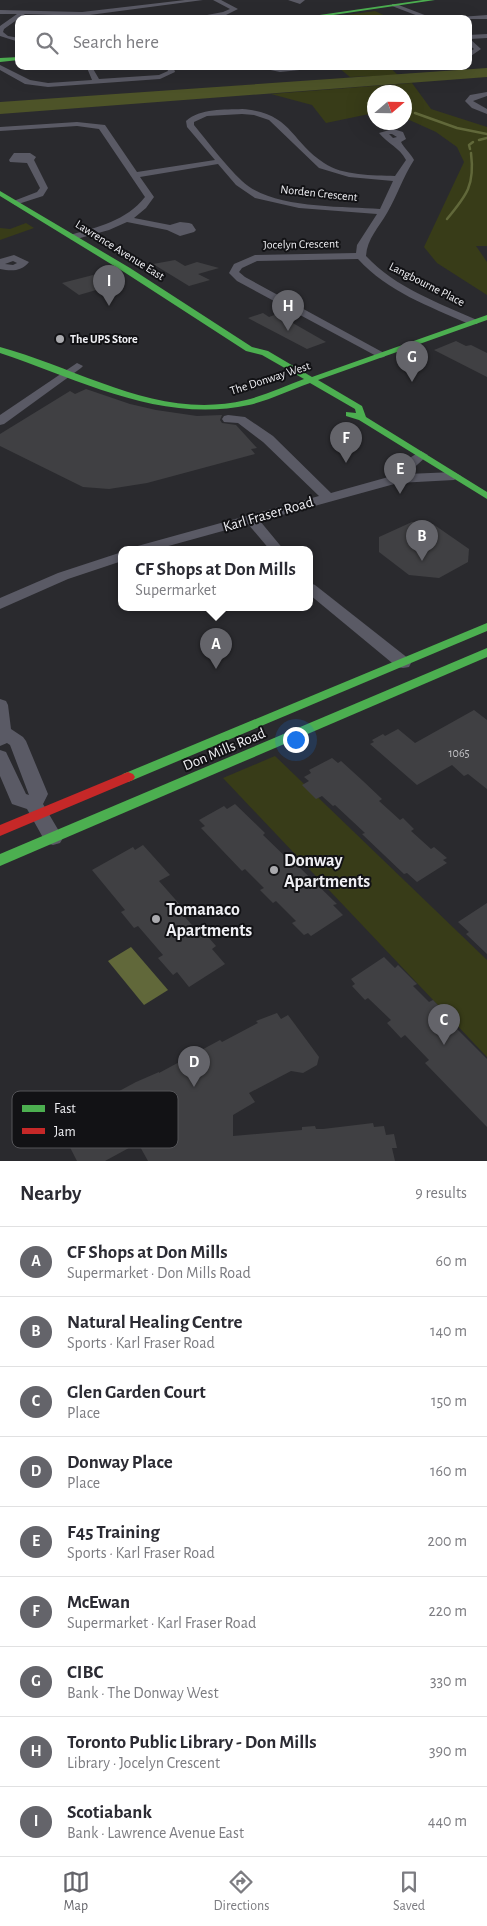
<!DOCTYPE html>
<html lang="en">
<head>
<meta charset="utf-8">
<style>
	body { margin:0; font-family:"Alegreya Sans",sans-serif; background:#f7f7f7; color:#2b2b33 }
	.compass { position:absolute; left:367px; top:85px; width:45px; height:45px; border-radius:50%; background:#fff; box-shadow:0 5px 20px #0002; rotate:70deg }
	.you { position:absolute; left:295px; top:739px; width:18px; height:18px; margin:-12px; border:4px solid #fff; border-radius:50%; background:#1a73e8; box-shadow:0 0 0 8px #1a73e833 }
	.badge { display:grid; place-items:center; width:32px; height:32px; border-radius:50%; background:#64646a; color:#fff; font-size:16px; font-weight:700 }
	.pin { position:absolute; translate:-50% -41px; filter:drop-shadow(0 1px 2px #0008) }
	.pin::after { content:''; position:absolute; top:26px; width:18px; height:15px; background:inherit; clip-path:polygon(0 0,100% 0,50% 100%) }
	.popup { position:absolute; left:118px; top:546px; width:195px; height:65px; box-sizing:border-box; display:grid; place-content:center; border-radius:10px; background:#fff; filter:drop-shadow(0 1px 4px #0005); font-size:16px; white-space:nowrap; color:#7c7c81 }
	.popup b { font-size:19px; color:#2b2b33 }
	.popup::after { content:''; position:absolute; left:50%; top:100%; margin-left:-10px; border:10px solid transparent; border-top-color:#fff }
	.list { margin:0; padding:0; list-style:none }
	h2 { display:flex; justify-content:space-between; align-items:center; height:65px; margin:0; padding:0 20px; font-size:21px }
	h2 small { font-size:16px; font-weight:400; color:#7c7c81 }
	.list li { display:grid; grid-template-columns:32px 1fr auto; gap:15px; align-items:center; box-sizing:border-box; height:70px; padding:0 20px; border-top:1px solid #e1e1e2 }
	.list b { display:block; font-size:19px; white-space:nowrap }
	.list p { margin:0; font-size:16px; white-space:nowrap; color:#7c7c81 }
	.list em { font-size:16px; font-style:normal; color:#7c7c81 }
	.icon { flex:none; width:28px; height:28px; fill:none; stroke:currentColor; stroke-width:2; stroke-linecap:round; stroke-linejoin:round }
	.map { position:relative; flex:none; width:487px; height:1161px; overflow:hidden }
	.search { position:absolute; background:#fff; box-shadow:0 5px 20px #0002; left:15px; right:15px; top:15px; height:55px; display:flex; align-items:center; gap:12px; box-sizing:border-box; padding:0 18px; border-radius:10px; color:#7c7c81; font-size:19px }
	.sheet { height:695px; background:#fff }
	nav { display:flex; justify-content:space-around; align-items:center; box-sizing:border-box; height:70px; border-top:1px solid #e1e1e2; background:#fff; font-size:14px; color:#7c7c81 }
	nav a { display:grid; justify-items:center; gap:2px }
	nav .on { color:#64646a }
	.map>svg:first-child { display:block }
	.green { fill:#383c18 }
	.forest { fill:#4d5328 }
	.water { fill:#61683a }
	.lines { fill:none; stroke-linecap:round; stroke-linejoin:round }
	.stream { stroke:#61683a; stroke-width:2.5 }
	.building { fill:#404043 }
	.street { fill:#5a5a65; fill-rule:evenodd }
	.fast { fill:#4caf50; fill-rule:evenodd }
	.jam { fill:#c62828; fill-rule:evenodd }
	.poi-dot { fill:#aaaaae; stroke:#121215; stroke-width:2 }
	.labels { text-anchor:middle; stroke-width:4; stroke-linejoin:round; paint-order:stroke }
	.far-street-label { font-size:12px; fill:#efeff3; stroke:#121215 }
	.far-poi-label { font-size:12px; font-weight:bold; fill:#efeff3; stroke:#121215; text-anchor:start }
	.number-label { font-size:12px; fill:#c3c3c7 }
	.street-label { font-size:15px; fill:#efeff3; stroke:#121215 }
	.near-poi-label { font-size:18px; font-weight:bold; fill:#efeff3; stroke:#121215; text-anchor:start }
	.key { fill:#121215; stroke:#545458; stroke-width:1 }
	.key-label { font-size:14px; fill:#efeff3 }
</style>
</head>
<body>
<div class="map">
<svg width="487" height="1161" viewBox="0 0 487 1161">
	<rect width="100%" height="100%" fill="#2a2a2e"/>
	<g class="green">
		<polygon points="375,11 392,19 318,19"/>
		<polygon points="388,66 398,75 350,77 339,68"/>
		<polygon points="412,83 431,109 487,127 487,246 476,246 487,262 487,295 437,263 424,247 464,162 457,147 436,132 405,118 404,92 374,92 374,113 326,123 312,105 271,94"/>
		<polygon points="26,223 34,228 0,240 0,228 10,229"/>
		<polygon points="275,756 487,960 487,1057 223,778"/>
	</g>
	<polygon class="forest" points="487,68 487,77 0,114 0,102"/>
	<polygon class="water" points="131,947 168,990 144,1005 108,961"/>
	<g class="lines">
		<g class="stream">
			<polyline points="368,103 374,104"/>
			<polyline points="404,112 407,113"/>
			<polyline points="415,113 457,128 487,134"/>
			<polyline points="479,140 487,138"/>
			<polyline points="470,149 469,145 473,142"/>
			<path d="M447,219C467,195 475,185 471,153"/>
		</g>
	</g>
	<g class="building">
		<polygon points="175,260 185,266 197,262 219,268 198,274 210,280 189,286 153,264"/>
		<polygon points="93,275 110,286 79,295 62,283"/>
		<polygon points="263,313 269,317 277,314 326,342 307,349 248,318"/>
		<polygon points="456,341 466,346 471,345 487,353 487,377 434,350"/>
		<polygon points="86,389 130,404 156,410 197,416 222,415 220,420 222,423 236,425 257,448 251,449 255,454 147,483 109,489 83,487 0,446 0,434 70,391 75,394"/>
		<polygon points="412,522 433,524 469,549 468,562 439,578 409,575 379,552 379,537"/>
		<polygon points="474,710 487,720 487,789 468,774 464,776 452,765 417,785 370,744 374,742 372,740 383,734 385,736 398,729 415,743"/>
		<polygon points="332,758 338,763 341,761 363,781 382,799 379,801 400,820 403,818 414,829 411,831 431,849 434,847 447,858 443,860 447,863 417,882 407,873 404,874 362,834 365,833 335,805 333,806 322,796 316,799 302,785 309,781 304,777 311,773 309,770"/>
		<polygon points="235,804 265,833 263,835 293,864 295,863 337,904 333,905 343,915 311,936 308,933 304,935 292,923 296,921 276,901 273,903 260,890 264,888 245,869 242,871 201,828 205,826 199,820 224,806 227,809"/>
		<polygon points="143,845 170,875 159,881 182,907 178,909 198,932 202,930 216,946 212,949 225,964 189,987 177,972 173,975 158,958 163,955 138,926 134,928 121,912 125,910 92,870 133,847 135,850"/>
		<polygon points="487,903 487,954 466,934 469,932 458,922"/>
		<polygon points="384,957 395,968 398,965 417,984 413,986 429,1002 433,1000 447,1014 444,1016 487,1059 487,1127 425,1063 429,1060 405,1035 401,1038 387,1023 391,1020 368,998 365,1000 352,986 355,984 351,979"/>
		<polygon points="277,1013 281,1019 288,1015 319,1057 317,1065 303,1073 291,1071 249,1093 255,1102 233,1115 233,1136 302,1130 302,1127 315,1126 316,1129 323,1129 373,1123 374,1127 384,1126 386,1135 394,1134 397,1148 392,1148 395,1161 148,1161 138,1143 105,1161 77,1161 58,1124 136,1082 159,1072 159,1073 220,1040 222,1042 258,1023 256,1021"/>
	</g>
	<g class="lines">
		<g class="street">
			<polygon points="185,0 203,0 82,16 25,14 4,29 3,32 8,36 19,38 19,42 0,36 0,26 17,14 0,14 0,10 82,12"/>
			<polygon points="213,0 221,0 238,9 224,16 186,19 223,12 230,9"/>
			<polygon points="288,0 305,0 300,4"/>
			<polygon points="392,4 396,4 435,19 426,19 392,6"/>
			<polygon points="487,15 487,19 457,19 460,17"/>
			<polygon points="487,34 487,38 470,39 481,49 468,58 468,53 474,49 468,44 468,35"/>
			<polygon points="0,65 30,80 48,83 92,80 87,68 89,66 92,67 99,79 159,75 168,71 166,66 173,66 175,72 160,79 48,87 25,84 0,70"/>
			<polygon points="252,66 280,68 338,66 280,72"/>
			<polygon points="487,92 487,96 473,101 487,109 487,114 472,108 465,101 470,95"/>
			<path d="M242,109C292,113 290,141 324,163C343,176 373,175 395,176L406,160C399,147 388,144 379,133L393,129L403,132L406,139L401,142C404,148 411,154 414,160C403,177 397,196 387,213C379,227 367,239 366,256C396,288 437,302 477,320L478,322L477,324H469C429,306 388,292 358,259L257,261L242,268L239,272L245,277L384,353L386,355L384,357L380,358L237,281L229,273L234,264L255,255L356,253L357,245L377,214L299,208L255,198L236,185L218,164L140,177L154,197L146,208L134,218L170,225L180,222L189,223L192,224L196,230L194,232L180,236L167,230L127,222L109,230L73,240L70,239V235C98,227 126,221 145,197L99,129L77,126L0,131V127L77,122L105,125L137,172L215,160L187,127L186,121C200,108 225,110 242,109ZM242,114L254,115L269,120L319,168L349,177L393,181L380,209C341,206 271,209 242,181C224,164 209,143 194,125V122L207,116ZM389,134H392L397,137L393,138Z"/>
			<polygon points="14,153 30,153 36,157 34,160 48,188 43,196 15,205 11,202 37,192 40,188 27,163 10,162 9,160"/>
			<path d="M14,255L29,262C21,272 11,271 0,269V259ZM13,261L17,263L13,265L5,264Z"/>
			<polygon points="77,363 83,366 81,368 4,424 0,425 0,415"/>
			<polygon points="228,415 245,417 273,436 331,493 392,476 403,462 421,451 428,455 407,474 454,472 461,476 454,480 398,483 260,521 284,550 270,550 248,524 154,550 132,550 134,547 319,496 263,442 238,423 224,422 222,419 224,416"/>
			<polygon points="122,552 122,561 68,579 0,609 0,598 58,573"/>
			<polygon points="310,583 315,585 409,659 411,663 409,667 403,668 397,667 310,595"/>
			<polygon points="0,699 6,701 8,705 11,729 23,737 26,741 48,794 43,804 63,838 60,843 53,845 46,843 27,809 12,804 0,776 0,750 6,752 26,794 29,795 10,745 7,743 0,746"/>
		</g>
		<g class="fast">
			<polygon points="423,0 435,0 306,19 292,19"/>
			<polygon points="19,57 19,60 0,62 0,58"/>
			<path d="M0,191L130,268L252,347L268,351L312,377L487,315V320L318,380L362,406L366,417L487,492V499L359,420L346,416V412L356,413L355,409L310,383C290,390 270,400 249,405C162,424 80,380 0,353V347C81,369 159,421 246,400C266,395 285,386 304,379L262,355L246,351L124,272L0,196Z"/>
			<polygon points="487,623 487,631 133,780 128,782 123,780 121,777 123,774"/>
			<polygon points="487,648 487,657 0,866 0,854"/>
		</g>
		<polygon class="jam" points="128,772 133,774 135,777 133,780 0,836 0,825"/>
	</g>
	<g class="poi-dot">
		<circle cx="60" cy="339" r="5"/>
		<circle cx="274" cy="870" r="5"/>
		<circle cx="156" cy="919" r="5"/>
	</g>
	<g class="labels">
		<g class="far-street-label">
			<text transform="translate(319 193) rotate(6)" y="4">Norden Crescent</text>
			<text transform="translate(301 244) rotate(-1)" y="4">Jocelyn Crescent</text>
			<text transform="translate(120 250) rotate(32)" y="4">Lawrence Avenue East</text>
			<text transform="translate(427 284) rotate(27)" y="4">Langbourne Place</text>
			<text transform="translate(270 378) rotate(-18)" y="4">The Donway West</text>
		</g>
		<g class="far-poi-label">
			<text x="70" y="343">The UPS Store</text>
		</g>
		<g class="number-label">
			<text x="459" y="757">1065</text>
		</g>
		<g class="street-label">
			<text transform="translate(268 514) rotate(-16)" y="5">Karl Fraser Road</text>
			<text transform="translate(224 749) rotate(-23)" y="5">Don Mills Road</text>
		</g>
		<g class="near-poi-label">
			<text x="284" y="866">Donway<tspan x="284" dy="21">Apartments</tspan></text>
			<text x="166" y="915">Tomanaco<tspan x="166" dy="21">Apartments</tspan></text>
		</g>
	</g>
	<rect x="12" y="1091" width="166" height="57" rx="8" class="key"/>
	<rect x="22" y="1105" width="23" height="7" fill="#4caf50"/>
	<rect x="22" y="1128" width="23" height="6" fill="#c62828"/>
	<g class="key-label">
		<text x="54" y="1113">Fast</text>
		<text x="54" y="1136">Jam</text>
	</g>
</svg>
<svg class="compass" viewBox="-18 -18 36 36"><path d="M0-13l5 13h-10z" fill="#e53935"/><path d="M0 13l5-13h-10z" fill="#7c7c81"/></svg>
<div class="you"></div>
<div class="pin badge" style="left:216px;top:669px">A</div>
<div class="popup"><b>CF Shops at Don Mills</b>Supermarket</div>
<div class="pin badge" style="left:422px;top:561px">B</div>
<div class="pin badge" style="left:444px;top:1045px">C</div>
<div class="pin badge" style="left:194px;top:1087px">D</div>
<div class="pin badge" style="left:400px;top:494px">E</div>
<div class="pin badge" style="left:346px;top:463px">F</div>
<div class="pin badge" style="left:412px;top:382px">G</div>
<div class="pin badge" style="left:288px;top:331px">H</div>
<div class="pin badge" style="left:109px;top:306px">I</div>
<div class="search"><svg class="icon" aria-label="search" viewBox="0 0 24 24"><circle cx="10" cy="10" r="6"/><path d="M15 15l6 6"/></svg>Search here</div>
</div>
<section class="sheet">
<h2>Nearby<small>9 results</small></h2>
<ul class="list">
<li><span class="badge">A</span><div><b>CF Shops at Don Mills</b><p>Supermarket · Don Mills Road</p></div><em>60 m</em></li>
<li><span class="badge">B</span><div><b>Natural Healing Centre</b><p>Sports · Karl Fraser Road</p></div><em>140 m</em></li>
<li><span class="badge">C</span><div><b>Glen Garden Court</b><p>Place</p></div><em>150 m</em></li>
<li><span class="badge">D</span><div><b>Donway Place</b><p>Place</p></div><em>160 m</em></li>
<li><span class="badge">E</span><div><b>F45 Training</b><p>Sports · Karl Fraser Road</p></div><em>200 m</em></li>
<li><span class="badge">F</span><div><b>McEwan</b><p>Supermarket · Karl Fraser Road</p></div><em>220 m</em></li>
<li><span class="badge">G</span><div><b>CIBC</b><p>Bank · The Donway West</p></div><em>330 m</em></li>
<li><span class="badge">H</span><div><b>Toronto Public Library - Don Mills</b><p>Library · Jocelyn Crescent</p></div><em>390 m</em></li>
<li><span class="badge">I</span><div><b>Scotiabank</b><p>Bank · Lawrence Avenue East</p></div><em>440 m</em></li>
</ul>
</section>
<nav>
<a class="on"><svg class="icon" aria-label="map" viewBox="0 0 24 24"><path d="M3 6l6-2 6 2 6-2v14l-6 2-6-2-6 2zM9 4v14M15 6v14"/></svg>Map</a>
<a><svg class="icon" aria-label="directions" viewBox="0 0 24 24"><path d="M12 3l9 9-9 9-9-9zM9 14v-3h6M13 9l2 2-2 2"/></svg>Directions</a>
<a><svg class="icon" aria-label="saved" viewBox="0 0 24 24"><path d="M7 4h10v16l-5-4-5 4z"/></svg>Saved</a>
</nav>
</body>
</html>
